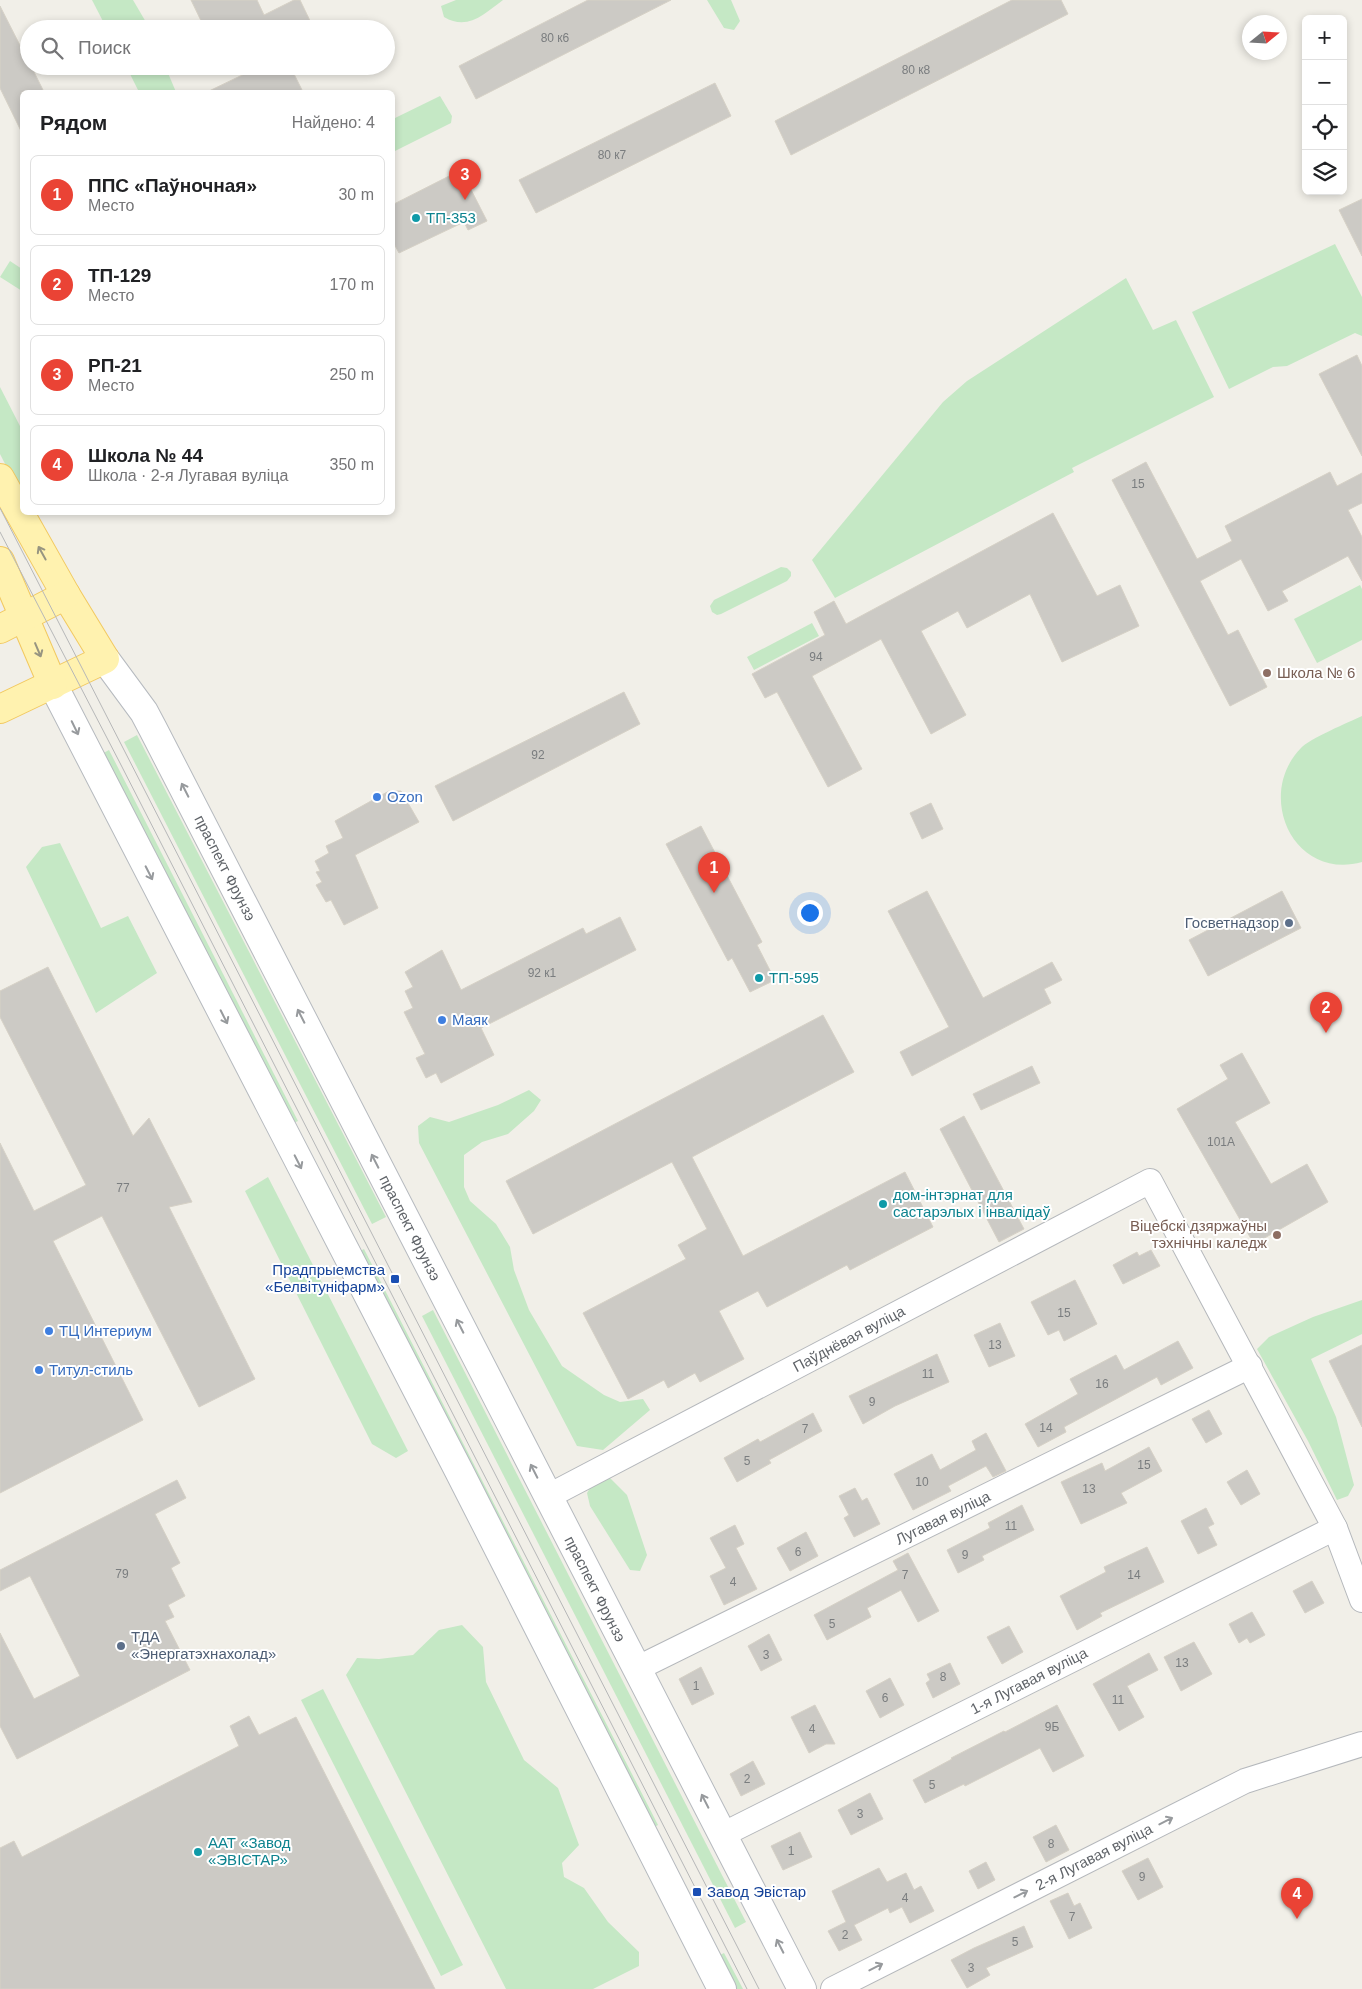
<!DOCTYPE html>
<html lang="ru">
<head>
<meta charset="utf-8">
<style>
	body { margin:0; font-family:Helvetica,sans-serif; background:#f2f2f2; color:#202124 }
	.controls { position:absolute; right:15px; top:15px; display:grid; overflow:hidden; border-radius:8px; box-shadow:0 2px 8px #0003 }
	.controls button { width:45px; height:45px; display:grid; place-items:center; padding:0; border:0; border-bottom:1px solid #e0e0e0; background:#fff; color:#202124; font:25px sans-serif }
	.compass { position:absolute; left:1242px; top:15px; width:45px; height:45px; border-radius:50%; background:#fff; box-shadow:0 2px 8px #0003; rotate:72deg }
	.you { position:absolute; left:809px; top:912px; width:18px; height:18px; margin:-12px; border:4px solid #fff; border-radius:50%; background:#1a73e8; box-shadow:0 0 0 8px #1a73e833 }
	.badge { display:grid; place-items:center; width:32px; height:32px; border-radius:50%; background:#ea4335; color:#fff; font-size:16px; font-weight:700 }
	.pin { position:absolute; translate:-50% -41px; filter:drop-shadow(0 1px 2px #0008) }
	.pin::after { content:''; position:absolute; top:26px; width:18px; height:15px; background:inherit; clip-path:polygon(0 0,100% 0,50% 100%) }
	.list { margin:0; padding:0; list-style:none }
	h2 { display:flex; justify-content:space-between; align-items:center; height:65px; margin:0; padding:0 20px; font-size:21px }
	h2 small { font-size:16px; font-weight:400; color:#757577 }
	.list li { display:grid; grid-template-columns:32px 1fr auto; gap:15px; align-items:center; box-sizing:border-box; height:80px; margin:0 10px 10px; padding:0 10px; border:1px solid #e0e0e0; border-radius:8px }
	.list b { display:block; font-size:19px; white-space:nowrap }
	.list p { margin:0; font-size:16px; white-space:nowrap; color:#757577 }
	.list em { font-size:16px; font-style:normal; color:#757577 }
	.icon { flex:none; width:28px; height:28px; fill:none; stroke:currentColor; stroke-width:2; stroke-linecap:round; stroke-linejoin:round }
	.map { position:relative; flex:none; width:1362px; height:1989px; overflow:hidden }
	.search { position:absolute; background:#fff; box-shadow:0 2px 8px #0003; left:20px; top:20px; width:375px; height:55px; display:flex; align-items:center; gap:12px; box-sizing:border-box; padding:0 18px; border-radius:28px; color:#757577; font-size:19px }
	.panel { position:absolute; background:#fff; box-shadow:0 2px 8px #0003; left:20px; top:90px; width:375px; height:425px; border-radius:8px }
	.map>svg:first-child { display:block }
	.green { fill:#c5e8c5 }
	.building { fill:#cccac5; stroke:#d6d1c6 }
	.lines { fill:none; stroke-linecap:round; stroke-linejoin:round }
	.street-casing { stroke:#b5b8bc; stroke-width:26 }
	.secondary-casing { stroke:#b6babf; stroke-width:30 }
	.primary-casing { stroke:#f2c960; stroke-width:30 }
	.street { stroke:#fff; stroke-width:24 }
	.secondary { stroke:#fff; stroke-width:28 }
	.primary { stroke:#fff2af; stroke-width:28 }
	.tram { stroke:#b6b7b8; stroke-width:1 }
	.oneway { stroke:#979581 }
	.oneway2 { stroke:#979a9d }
	.culture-dot { fill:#0f9aa8; stroke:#fff; stroke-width:2 }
	.education-dot { fill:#8d6e63; stroke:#fff; stroke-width:2 }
	.shop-dot { fill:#3f7fe0; stroke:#fff; stroke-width:2 }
	.service-dot { fill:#5c6f8a; stroke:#fff; stroke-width:2 }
	.transit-dot { fill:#1a4fb4; stroke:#fff; stroke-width:2 }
	.labels { text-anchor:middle; stroke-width:4; stroke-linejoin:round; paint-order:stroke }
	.number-label { font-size:12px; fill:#7a7d7f }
	.culture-label { font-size:15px; fill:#0d838f; stroke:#fff; text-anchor:start }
	.education-label { font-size:15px; fill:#785e54; stroke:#fff; text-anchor:start }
	.shop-label { font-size:15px; fill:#366cbe; stroke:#fff; text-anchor:start }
	.street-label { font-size:15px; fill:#5f6368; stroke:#fff }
	.service-label { font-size:15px; fill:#4e5e75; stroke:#fff; text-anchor:end }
	.transit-label { font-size:15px; fill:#164399; stroke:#fff; text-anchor:end }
</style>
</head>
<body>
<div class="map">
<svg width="1362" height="1989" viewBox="0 0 1362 1989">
	<rect width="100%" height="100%" fill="#f1efe8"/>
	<g class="green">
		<polygon points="92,0 133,0 150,29 107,29"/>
		<path d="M456,0H503C484,14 468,31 444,17L441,6Z"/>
		<polygon points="707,0 731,0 740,21 734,30 724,28"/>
		<polygon points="126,66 165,66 176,92 139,92"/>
		<polygon points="440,96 452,116 451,123 393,152 393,119"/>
		<polygon points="1335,244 1362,297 1362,336 1355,333 1287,366 1273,367 1229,389 1192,312"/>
		<polygon points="10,261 22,269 22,291 0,277"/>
		<polygon points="1126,278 1153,330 1176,320 1214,397 1072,468 1074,472 835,598 812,560 943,402 967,381"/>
		<polygon points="0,387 22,430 22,497 0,454"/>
		<polygon points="781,567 787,568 791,572 791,576 787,581 721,614 717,615 712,612 710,606 714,600"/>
		<polygon points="1360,585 1362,589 1362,640 1317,663 1294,619"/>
		<polygon points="812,623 819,636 754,670 747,657"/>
		<path d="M1362,716V862C1293,881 1255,795 1301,748C1309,739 1349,722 1362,716Z"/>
		<polygon points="137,735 386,1217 372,1224 124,742"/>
		<polygon points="109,750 298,1121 289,1125 100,755"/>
		<polygon points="60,843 101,928 128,916 157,973 96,1013 26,867 42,847"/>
		<polygon points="529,1090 541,1100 534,1111 508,1134 482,1142 464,1155 464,1187 470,1201 496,1224 510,1247 514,1270 529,1310 562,1366 604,1395 620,1402 643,1399 650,1410 603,1450 577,1446 419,1143 418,1126 430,1117 449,1122 498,1105"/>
		<polygon points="268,1177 408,1451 396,1458 372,1444 245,1191"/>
		<polygon points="364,1249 658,1825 649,1830 354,1254"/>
		<polygon points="1362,1300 1362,1334 1311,1359 1336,1417 1354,1485 1348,1496 1337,1500 1308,1441 1257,1349 1269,1337 1313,1317"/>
		<polygon points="433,1310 746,1922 735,1928 422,1316"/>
		<polygon points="610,1478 627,1495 647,1555 640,1571 630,1570 590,1506 587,1493 593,1483"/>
		<polygon points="462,1625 483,1647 486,1682 524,1760 558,1788 579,1845 562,1863 564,1877 584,1888 608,1922 639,1952 639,1966 593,1989 506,1989 346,1675 357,1658 379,1659 413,1655 439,1630"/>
		<polygon points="323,1689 463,1965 441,1976 301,1700"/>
		<polygon points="724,1953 743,1989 732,1989 716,1957"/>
	</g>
	<g class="building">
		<polygon points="191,0 257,0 264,15 294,0 300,0 314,29 235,29 244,23 232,29 205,29"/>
		<polygon points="588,0 671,0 476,99 459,66"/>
		<polygon points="1012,0 1061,0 1068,14 791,155 775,121"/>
		<polygon points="0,6 29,63 29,66 31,66 44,92 22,92 22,133 0,88"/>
		<polygon points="261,66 290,66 303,92 207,92"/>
		<polygon points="715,83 731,116 536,213 519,180"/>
		<polygon points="461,170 487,221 468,230 464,222 399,253 392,240 392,205"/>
		<polygon points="1362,199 1362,256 1339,210"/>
		<polygon points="1357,355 1362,366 1362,456 1319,374"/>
		<polygon points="1146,462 1197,559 1232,541 1225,526 1330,472 1337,486 1362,473 1362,503 1348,510 1362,537 1362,581 1348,556 1282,591 1288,601 1268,611 1241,559 1200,581 1228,635 1238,630 1267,687 1230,706 1112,480"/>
		<polygon points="1053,513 1097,596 1120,585 1139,626 1062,662 1030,594 967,628 958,611 921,631 966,715 931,734 881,639 812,676 862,769 828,787 777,692 765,698 752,674 825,635 814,612 834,601 846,624"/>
		<polygon points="624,692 640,724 453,821 435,786"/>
		<polygon points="389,791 401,791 419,822 355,855 378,908 344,925 331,900 326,902 316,885 322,882 316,872 320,871 315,861 329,853 326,846 343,838 335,821"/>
		<polygon points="931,803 943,829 922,839 910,813"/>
		<polygon points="701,826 762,942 757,945 775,980 750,992 732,958 728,961 666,844"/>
		<polygon points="927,891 983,998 1052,962 1062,980 1044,989 1051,1003 912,1076 900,1052 949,1027 888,911"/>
		<polygon points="1282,891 1301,928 1208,976 1189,940"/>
		<polygon points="620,917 636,950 481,1028 494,1055 441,1083 436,1073 426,1078 416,1058 425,1054 404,1012 413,1008 405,991 413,987 405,972 442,950 461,990 583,928 586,934"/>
		<polygon points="48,967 133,1136 149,1118 192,1202 169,1207 255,1379 199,1407 102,1216 53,1241 143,1420 0,1493 0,1143 34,1211 86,1185 0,1017 0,991"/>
		<polygon points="823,1015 854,1072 692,1157 743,1256 905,1172 933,1227 850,1270 847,1265 767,1307 758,1291 719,1311 744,1359 700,1382 695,1373 668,1388 664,1380 628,1399 583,1313 686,1259 678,1245 707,1229 672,1162 533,1234 506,1181"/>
		<polygon points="1242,1053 1270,1103 1235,1122 1271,1184 1307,1164 1328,1202 1254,1244 1177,1109 1228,1079 1220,1065"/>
		<polygon points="1032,1066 1040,1083 981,1110 973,1094"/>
		<polygon points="964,1116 1024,1229 999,1242 940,1129"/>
		<polygon points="1151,1250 1160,1266 1123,1284 1113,1265 1137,1252 1139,1256"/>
		<polygon points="1075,1280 1097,1324 1064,1341 1059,1330 1048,1335 1031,1302"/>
		<polygon points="1000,1323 1015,1356 989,1367 974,1335"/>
		<polygon points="1178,1341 1193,1368 1161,1385 1157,1377 1064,1427 1066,1432 1038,1447 1025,1424 1078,1394 1070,1379 1116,1355 1124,1370"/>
		<polygon points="1362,1345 1362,1427 1329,1361"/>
		<polygon points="937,1354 949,1382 895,1406 863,1424 849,1396"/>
		<polygon points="1209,1410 1222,1434 1206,1443 1192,1419"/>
		<polygon points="813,1413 822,1431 769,1460 771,1463 737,1482 724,1458 758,1439 760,1442"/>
		<polygon points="986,1433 1006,1471 993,1477 986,1466 948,1486 951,1491 913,1510 894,1474 932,1454 940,1470 976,1450 972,1441"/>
		<polygon points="1149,1447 1162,1471 1121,1493 1127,1503 1081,1524 1061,1482 1102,1463 1105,1471"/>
		<polygon points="1247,1470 1260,1494 1241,1505 1227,1482"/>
		<polygon points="177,1480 186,1498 155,1514 180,1563 171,1568 185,1596 168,1605 174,1617 165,1621 190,1670 17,1759 0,1726 0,1633 34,1699 80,1676 30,1576 0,1591 0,1570"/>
		<polygon points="855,1488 862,1501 867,1498 880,1524 854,1537 844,1518 849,1515 839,1496"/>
		<polygon points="1022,1505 1034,1530 982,1556 984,1560 958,1573 947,1550 990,1528 988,1523"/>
		<polygon points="1206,1508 1214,1524 1208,1527 1217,1545 1198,1554 1181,1521"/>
		<polygon points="735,1525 744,1544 736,1548 757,1589 724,1605 710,1576 726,1568 710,1538"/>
		<polygon points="806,1532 818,1556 790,1571 777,1548"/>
		<polygon points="1147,1547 1164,1582 1100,1613 1102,1616 1077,1630 1060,1596 1106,1572 1104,1567"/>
		<polygon points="908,1553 939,1611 918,1622 901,1590 867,1608 871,1617 827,1640 814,1615 898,1570 893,1561"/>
		<polygon points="1312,1581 1324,1603 1305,1613 1293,1591"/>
		<polygon points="1252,1612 1265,1635 1250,1643 1247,1638 1239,1643 1229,1624"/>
		<polygon points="1009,1626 1023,1652 1002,1664 987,1637"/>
		<polygon points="769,1634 782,1660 761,1671 748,1646"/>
		<polygon points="1194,1642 1212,1674 1181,1691 1164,1657"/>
		<polygon points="1149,1653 1158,1670 1127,1686 1144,1717 1119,1731 1093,1684"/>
		<polygon points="950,1663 960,1684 933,1698 926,1683 930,1680 927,1674"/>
		<polygon points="701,1667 714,1694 692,1705 679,1679"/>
		<polygon points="890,1678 904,1705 880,1718 866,1691"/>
		<polygon points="815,1705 835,1744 826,1744 809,1753 791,1717"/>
		<polygon points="1057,1705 1084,1756 1053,1772 1040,1748 965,1786 964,1784 925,1803 913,1780 952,1759 951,1758 1004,1731 1005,1732"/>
		<polygon points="249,1716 259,1735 296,1717 435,1989 0,1989 0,1848 14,1841 22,1857 239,1746 230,1726"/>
		<polygon points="753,1761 765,1784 741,1796 730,1774"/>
		<polygon points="870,1793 883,1819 851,1835 838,1810"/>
		<polygon points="1056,1825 1069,1850 1046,1862 1033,1837"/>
		<polygon points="800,1832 812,1857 783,1870 771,1846"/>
		<polygon points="1148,1858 1163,1887 1138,1900 1122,1871"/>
		<polygon points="986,1862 995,1880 978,1889 969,1871"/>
		<polygon points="879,1868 887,1882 906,1873 914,1890 921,1886 934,1911 910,1923 902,1907 890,1913 888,1908 854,1925 862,1940 839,1951 828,1931 846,1922 832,1891"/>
		<polygon points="1068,1893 1074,1906 1080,1903 1092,1928 1069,1939 1050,1901"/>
		<polygon points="1024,1926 1033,1947 986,1968 990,1975 967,1988 951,1960 974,1948"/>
	</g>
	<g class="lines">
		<defs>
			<g id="street">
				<polyline points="547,1497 1150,1181 1335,1528 1362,1600"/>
				<polyline points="636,1669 1250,1366"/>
				<polyline points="722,1835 1335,1528"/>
				<polyline points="833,1989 1245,1781 1362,1744"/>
			</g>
			<g id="secondary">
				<polyline points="105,659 144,712 153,729 802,1989"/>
				<polyline points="53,685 459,1471 722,1989"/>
			</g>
			<g id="primary">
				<polyline points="0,478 66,595 105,659 0,709"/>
				<polyline points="0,561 53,685"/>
				<polyline points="0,629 66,595"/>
			</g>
		</defs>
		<use href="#street" class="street-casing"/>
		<use href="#secondary" class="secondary-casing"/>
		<use href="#primary" class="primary-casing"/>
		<use href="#street" class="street"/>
		<use href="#secondary" class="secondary"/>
		<use href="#primary" class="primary"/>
		<g class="tram">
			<polyline points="0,508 759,1989"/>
			<polyline points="0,532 120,763 747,1989"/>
		</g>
	</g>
	<defs><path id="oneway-shaft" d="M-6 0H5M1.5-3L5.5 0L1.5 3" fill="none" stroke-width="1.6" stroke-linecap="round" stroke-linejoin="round" transform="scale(1.25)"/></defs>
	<g class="oneway">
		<use href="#oneway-shaft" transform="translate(42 553) rotate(-119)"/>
		<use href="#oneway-shaft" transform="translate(38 650) rotate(67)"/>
	</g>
	<g class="oneway2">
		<use href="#oneway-shaft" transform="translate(75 728) rotate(64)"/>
		<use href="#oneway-shaft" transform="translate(185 790) rotate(-117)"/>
		<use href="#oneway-shaft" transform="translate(149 873) rotate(63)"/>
		<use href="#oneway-shaft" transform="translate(301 1016) rotate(-117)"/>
		<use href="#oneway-shaft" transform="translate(224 1017) rotate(63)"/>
		<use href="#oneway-shaft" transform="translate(375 1161) rotate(-117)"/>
		<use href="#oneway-shaft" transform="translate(298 1162) rotate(63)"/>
		<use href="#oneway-shaft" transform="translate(460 1326) rotate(-117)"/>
		<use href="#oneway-shaft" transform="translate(534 1471) rotate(-117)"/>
		<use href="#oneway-shaft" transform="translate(705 1801) rotate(-117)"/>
		<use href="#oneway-shaft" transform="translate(1166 1821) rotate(-27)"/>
		<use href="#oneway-shaft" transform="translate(1021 1894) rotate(-27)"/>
		<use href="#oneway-shaft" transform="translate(780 1946) rotate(-117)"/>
		<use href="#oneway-shaft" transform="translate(876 1967) rotate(-27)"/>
	</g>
	<g class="culture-dot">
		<circle cx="416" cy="218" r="5"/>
		<circle cx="759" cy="978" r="5"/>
		<circle cx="883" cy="1204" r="5"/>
		<circle cx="198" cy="1852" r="5"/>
	</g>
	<g class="education-dot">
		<circle cx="1267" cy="673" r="5"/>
		<circle cx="1277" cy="1235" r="5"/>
	</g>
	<g class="shop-dot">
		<circle cx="377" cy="797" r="5"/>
		<circle cx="442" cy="1020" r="5"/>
		<circle cx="49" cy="1331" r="5"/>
		<circle cx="39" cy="1370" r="5"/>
	</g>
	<g class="service-dot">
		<circle cx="1289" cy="923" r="5"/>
		<circle cx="121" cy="1646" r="5"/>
	</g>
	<g class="transit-dot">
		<rect x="390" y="1274" width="10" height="10" rx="2.5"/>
		<rect x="692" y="1887" width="10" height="10" rx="2.5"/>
	</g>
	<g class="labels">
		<g class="number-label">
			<text x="555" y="42">80 к6</text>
			<text x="916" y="74">80 к8</text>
			<text x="612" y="159">80 к7</text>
			<text x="1138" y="488">15</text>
			<text x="816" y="661">94</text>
			<text x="538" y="759">92</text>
			<text x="542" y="977">92 к1</text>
			<text x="1221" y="1146">101А</text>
			<text x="123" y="1192">77</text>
			<text x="1064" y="1317">15</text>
			<text x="995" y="1349">13</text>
			<text x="928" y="1378">11</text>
			<text x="1102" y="1388">16</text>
			<text x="872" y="1406">9</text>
			<text x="1046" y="1432">14</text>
			<text x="805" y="1433">7</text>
			<text x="747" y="1465">5</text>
			<text x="1144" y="1469">15</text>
			<text x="922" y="1486">10</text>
			<text x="1089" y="1493">13</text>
			<text x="1011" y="1530">11</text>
			<text x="798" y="1556">6</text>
			<text x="965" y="1559">9</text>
			<text x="122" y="1578">79</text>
			<text x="905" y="1579">7</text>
			<text x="1134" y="1579">14</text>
			<text x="733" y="1586">4</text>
			<text x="832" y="1628">5</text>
			<text x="766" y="1659">3</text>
			<text x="1182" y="1667">13</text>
			<text x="943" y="1681">8</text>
			<text x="696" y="1690">1</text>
			<text x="885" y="1702">6</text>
			<text x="1118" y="1704">11</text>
			<text x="1052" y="1731">9Б</text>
			<text x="812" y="1733">4</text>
			<text x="747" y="1783">2</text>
			<text x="932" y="1789">5</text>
			<text x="860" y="1818">3</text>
			<text x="1051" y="1848">8</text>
			<text x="791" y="1855">1</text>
			<text x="1142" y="1881">9</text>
			<text x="905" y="1902">4</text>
			<text x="1072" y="1921">7</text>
			<text x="845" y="1939">2</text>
			<text x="1015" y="1946">5</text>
			<text x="971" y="1972">3</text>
		</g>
		<g class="culture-label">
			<text x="426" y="223">ТП-353</text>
			<text x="769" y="983">ТП-595</text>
			<text x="893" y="1200">дом-інтэрнат для<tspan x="893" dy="17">састарэлых і інвалідаў</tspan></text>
			<text x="208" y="1848">ААТ «Завод<tspan x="208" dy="17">«ЭВІСТАР»</tspan></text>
		</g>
		<g class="education-label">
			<text x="1277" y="678">Школа № 6</text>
			<text x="1267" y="1231" text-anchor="end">Віцебскі дзяржаўны<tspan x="1267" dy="17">тэхнічны каледж</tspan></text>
		</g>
		<g class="shop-label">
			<text x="387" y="802">Ozon</text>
			<text x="452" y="1025">Маяк</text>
			<text x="59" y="1336">ТЦ Интериум</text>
			<text x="49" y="1375">Титул-cтиль</text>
		</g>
		<g class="street-label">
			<text transform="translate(225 868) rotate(63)" y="5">праспект Фрунзэ</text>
			<text transform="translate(410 1228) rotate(63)" y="5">праспект Фрунзэ</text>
			<text transform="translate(849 1339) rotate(-28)" y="5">Паўднёвая вуліца</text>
			<text transform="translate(943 1518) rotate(-26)" y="5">Лугавая вуліца</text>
			<text transform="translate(595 1589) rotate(63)" y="5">праспект Фрунзэ</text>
			<text transform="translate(1029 1681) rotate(-27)" y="5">1-я Лугавая вуліца</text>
			<text transform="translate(1094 1857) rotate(-27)" y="5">2-я Лугавая вуліца</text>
		</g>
		<g class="service-label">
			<text x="1279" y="928">Госветнадзор</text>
			<text x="131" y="1642" text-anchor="start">ТДА<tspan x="131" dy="17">«Энергатэхнахолад»</tspan></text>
		</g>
		<g class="transit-label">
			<text x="385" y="1275">Прадпрыемства<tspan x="385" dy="17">«Белвітуніфарм»</tspan></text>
			<text x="707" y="1897" text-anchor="start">Завод Эвістар</text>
		</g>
	</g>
</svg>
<div class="controls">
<button>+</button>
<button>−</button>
<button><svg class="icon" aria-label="locate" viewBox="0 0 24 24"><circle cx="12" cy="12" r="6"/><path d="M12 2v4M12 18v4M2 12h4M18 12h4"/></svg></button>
<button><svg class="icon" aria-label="layers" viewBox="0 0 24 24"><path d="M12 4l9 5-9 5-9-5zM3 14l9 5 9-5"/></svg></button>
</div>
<svg class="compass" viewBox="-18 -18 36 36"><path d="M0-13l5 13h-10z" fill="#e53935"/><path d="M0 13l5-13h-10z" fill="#757577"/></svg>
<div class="you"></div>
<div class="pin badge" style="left:714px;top:893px">1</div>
<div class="pin badge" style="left:1326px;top:1033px">2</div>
<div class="pin badge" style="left:465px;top:200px">3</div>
<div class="pin badge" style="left:1297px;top:1919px">4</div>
<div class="search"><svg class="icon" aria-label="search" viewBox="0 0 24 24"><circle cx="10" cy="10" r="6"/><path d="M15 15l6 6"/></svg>Поиск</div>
<section class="panel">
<h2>Рядом<small>Найдено: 4</small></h2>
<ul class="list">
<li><span class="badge">1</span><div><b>ППС «Паўночная»</b><p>Место</p></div><em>30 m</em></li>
<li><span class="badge">2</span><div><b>ТП-129</b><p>Место</p></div><em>170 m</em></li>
<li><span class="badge">3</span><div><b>РП-21</b><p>Место</p></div><em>250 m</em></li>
<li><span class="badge">4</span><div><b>Школа № 44</b><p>Школа · 2-я Лугавая вуліца</p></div><em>350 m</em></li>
</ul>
</section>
</div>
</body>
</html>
